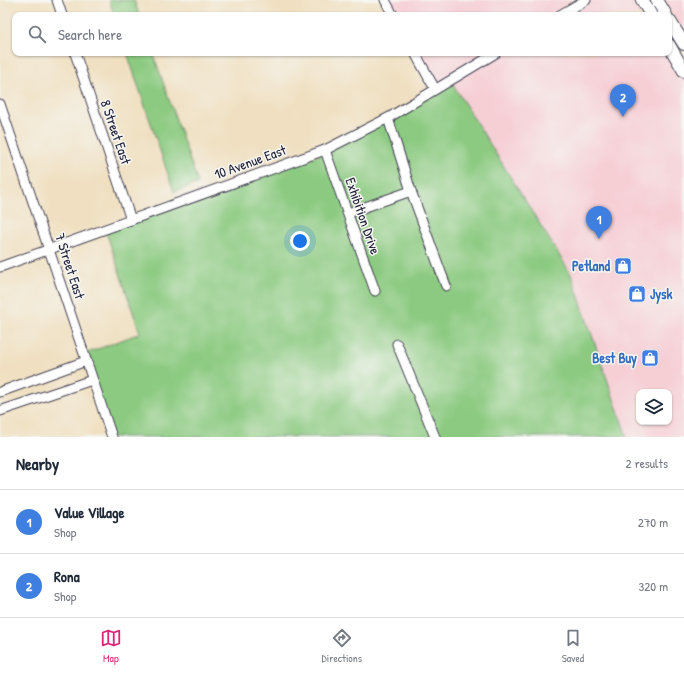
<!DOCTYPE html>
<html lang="en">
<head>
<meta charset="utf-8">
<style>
	body { margin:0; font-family:"Patrick Hand",sans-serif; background:#f6f6f7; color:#1f2937 }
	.controls { position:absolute; right:12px; bottom:12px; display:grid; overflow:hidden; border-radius:8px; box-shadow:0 1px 3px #0004 }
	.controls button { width:36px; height:36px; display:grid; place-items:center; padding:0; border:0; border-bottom:1px solid #e0e1e3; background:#fff; color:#1f2937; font:20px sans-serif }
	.you { position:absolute; left:300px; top:241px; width:14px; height:14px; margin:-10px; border:3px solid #fff; border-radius:50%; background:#1a73e8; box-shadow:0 0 0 6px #1a73e833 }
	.badge { display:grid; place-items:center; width:26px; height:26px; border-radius:50%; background:#db2777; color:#fff; font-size:13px; font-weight:700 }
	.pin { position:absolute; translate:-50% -33px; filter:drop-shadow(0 1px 2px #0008) }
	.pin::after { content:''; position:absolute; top:21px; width:14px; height:12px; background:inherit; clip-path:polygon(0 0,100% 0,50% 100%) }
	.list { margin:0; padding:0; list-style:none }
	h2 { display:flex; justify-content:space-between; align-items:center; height:52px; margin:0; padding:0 16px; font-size:17px }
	h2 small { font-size:13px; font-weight:400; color:#747a83 }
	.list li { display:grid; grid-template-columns:26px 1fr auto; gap:12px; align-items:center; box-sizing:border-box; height:64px; padding:0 16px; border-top:1px solid #e0e1e3 }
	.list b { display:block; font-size:15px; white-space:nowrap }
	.list p { margin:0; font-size:13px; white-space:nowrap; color:#747a83 }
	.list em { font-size:13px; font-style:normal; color:#747a83 }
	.icon { flex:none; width:22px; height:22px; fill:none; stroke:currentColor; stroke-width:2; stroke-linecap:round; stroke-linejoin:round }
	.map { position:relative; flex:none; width:684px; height:437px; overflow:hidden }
	.search { position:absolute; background:#fff; box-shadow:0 1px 3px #0004; left:12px; right:12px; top:12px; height:44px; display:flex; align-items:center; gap:10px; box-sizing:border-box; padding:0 14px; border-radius:8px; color:#747a83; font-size:15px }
	.sheet { height:180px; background:#fff }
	nav { display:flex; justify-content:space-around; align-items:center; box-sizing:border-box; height:56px; border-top:1px solid #e0e1e3; background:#fff; font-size:11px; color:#747a83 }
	nav a { display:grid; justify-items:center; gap:2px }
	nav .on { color:#db2777 }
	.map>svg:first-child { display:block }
	.built { fill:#f6cfd5; fill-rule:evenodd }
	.green { fill:#8cca81; stroke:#57765e }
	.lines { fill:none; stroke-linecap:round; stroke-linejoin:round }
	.minor-casing { stroke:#413e4f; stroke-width:11 }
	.major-casing { stroke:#413e4f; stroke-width:14 }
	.minor { stroke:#fff; stroke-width:9 }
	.major { stroke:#fff; stroke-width:12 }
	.labels { text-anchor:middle; stroke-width:3; stroke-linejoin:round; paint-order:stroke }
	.street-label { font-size:14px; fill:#22223b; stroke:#f6f6f2 }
	.shop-label { font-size:14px; font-weight:bold; fill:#366cbe; stroke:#f6f6f2; text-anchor:end }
</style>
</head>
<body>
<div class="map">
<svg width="684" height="437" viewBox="0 0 684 437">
	<rect width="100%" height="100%" fill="#f6f6f2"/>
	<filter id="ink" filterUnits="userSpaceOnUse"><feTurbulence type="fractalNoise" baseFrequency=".025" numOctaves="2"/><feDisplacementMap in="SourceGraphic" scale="8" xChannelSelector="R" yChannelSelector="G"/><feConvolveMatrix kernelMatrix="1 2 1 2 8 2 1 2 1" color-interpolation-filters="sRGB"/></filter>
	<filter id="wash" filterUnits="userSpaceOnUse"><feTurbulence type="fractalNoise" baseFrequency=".012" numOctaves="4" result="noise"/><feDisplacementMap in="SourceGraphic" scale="16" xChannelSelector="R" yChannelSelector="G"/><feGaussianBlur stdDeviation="0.9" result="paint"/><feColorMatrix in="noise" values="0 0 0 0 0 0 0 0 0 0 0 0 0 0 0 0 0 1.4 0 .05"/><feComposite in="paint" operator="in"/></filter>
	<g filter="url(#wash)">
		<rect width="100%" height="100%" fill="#f0e0c1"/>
		<g class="built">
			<polygon points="385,0 573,0 550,15 393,15"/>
			<polygon points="586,0 642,0 651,15 560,15"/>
			<polygon points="664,0 684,0 684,34"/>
			<polygon points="415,53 491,53 435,89"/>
			<path d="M496,53H669L684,71V437H627L571,274L450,80ZM639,392H669V422H639Z"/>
		</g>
		<g class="green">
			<polygon points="109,0 134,0 139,15 114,15"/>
			<polygon points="127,53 153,53 198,183 174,192"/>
			<polygon points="450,80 571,274 627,437 111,437 82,355 140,333 106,232 324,153"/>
		</g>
	</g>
	<g filter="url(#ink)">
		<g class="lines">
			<defs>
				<g id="minor">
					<polyline points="57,0 62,15"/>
					<polyline points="385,0 393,15"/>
					<polyline points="560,15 586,0"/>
					<polyline points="75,53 131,220"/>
					<polyline points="415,53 435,89"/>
					<polyline points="0,104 112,437"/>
					<polyline points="388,118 411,191 446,286"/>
					<polyline points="325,150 375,291"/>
					<polyline points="348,213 411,191"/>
					<polyline points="0,267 325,150 388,118 496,53"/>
					<polyline points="397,344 435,437"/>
					<polyline points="0,392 86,361"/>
					<polyline points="0,411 92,380"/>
				</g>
				<g id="major">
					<polyline points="642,0 651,15"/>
					<polyline points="657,0 666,15"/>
					<polyline points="669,20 684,44"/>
					<polyline points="669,45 684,71"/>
				</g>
			</defs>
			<use href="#minor" class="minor-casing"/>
			<use href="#major" class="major-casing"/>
			<use href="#minor" class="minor"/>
			<use href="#major" class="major"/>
		</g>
	</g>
	<defs>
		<symbol id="shop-square" viewBox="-11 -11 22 22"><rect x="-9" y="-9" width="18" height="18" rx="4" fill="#3f7fe0" stroke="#f6f6f2"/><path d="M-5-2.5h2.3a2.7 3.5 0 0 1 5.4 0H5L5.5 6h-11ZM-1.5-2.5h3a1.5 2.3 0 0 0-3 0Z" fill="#fff"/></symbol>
	</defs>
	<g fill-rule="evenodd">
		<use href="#shop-square" x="613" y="256" width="20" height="20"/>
		<use href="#shop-square" x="627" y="284" width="20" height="20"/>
		<use href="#shop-square" x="640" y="348" width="20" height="20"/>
	</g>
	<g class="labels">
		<g class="street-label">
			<text transform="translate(116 132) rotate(71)" y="5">8 Street East</text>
			<text transform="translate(250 162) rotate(-20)" y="5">10 Avenue East</text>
			<text transform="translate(363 216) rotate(71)" y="5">Exhibition Drive</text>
			<text transform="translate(70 266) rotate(72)" y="5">7 Street East</text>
		</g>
		<g class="shop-label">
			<text x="610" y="271">Petland</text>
			<text x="650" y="299" text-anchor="start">Jysk</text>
			<text x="637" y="363">Best Buy</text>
		</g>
	</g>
</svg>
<div class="controls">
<button><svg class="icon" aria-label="layers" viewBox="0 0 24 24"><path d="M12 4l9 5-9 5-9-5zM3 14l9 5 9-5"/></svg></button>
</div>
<div class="you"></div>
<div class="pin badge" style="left:599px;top:239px;background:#3f7fe0">1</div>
<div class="pin badge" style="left:623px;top:117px;background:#3f7fe0">2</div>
<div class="search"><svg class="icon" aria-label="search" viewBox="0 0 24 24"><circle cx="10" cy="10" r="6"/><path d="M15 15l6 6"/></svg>Search here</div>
</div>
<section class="sheet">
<h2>Nearby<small>2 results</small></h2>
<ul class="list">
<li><span class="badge" style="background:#3f7fe0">1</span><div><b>Value Village</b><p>Shop</p></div><em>270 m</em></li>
<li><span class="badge" style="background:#3f7fe0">2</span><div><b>Rona</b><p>Shop</p></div><em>320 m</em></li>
</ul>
</section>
<nav>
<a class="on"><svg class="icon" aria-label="map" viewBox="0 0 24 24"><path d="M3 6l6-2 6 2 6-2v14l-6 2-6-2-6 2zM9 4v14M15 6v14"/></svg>Map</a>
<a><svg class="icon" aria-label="directions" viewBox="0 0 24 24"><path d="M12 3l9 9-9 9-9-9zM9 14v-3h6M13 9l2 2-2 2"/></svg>Directions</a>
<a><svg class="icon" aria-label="saved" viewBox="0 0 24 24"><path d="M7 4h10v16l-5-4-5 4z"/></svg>Saved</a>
</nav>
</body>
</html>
